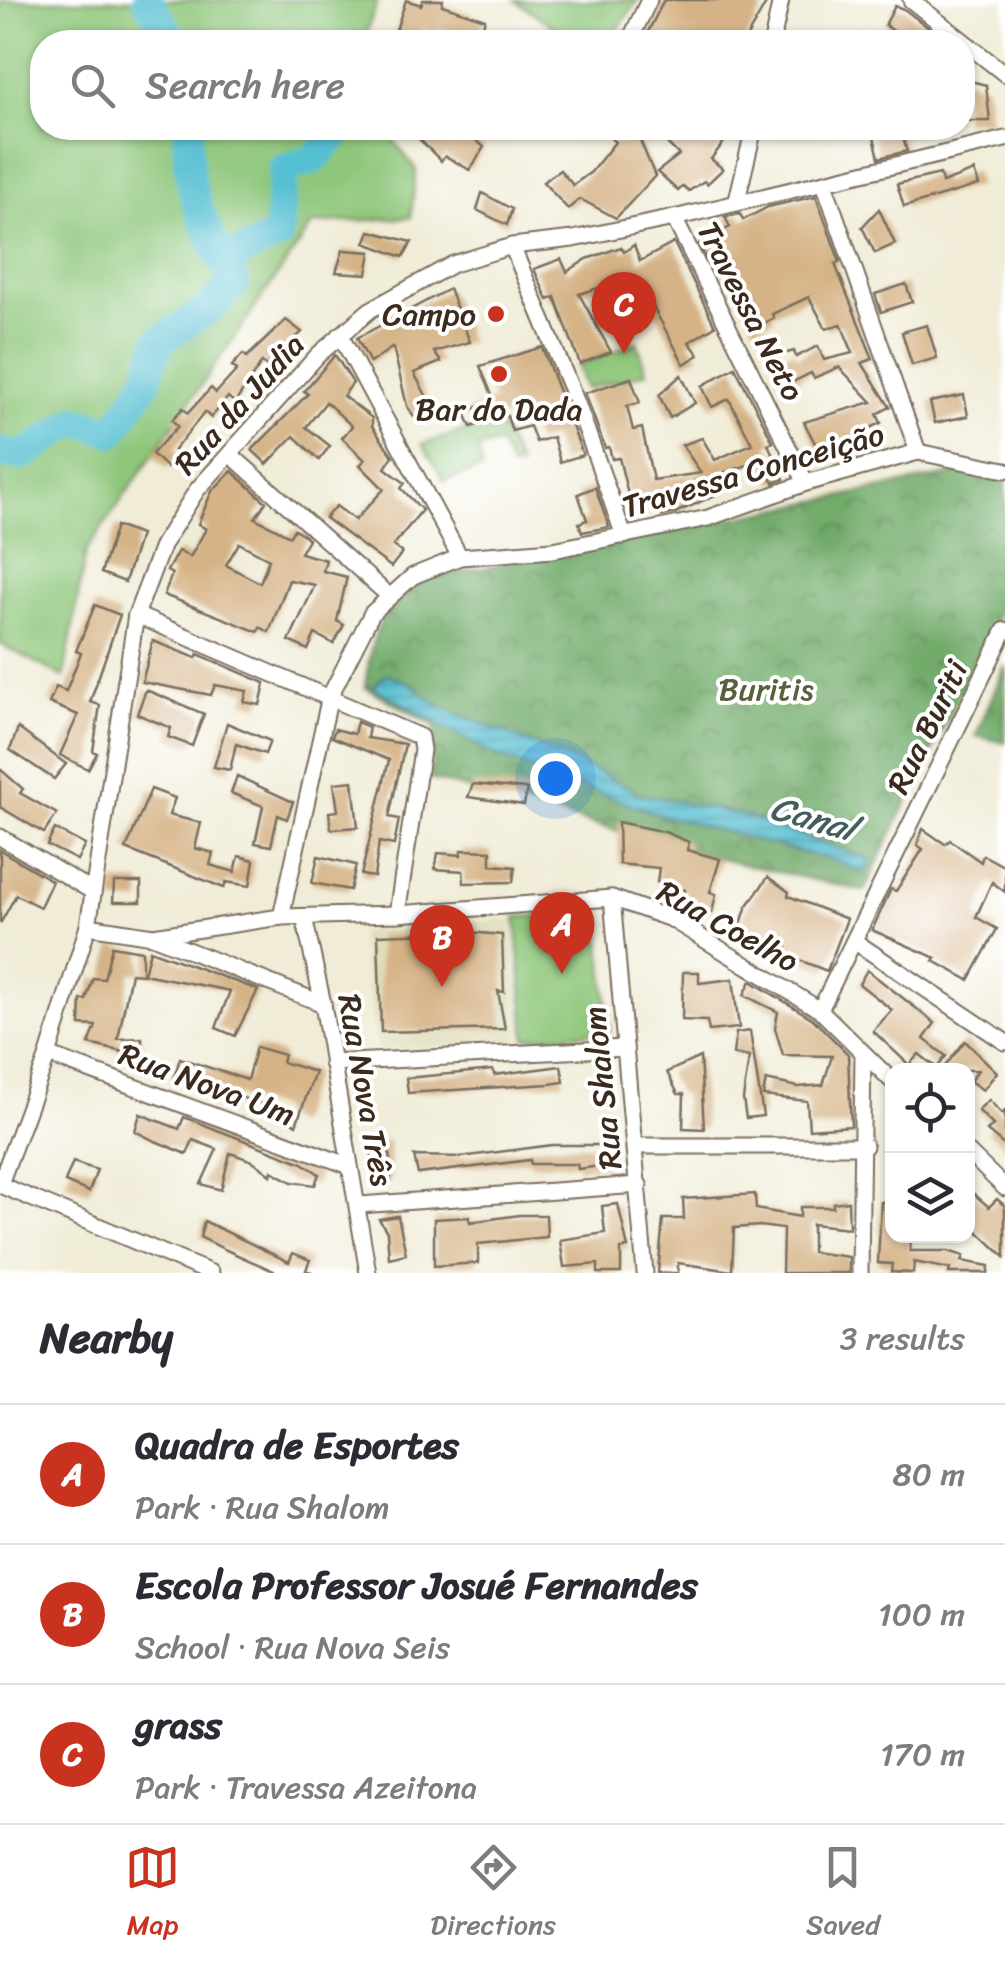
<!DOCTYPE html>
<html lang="en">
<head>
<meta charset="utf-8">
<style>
	body { margin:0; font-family:Sriracha,sans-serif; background:#f7f7f7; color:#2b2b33 }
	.controls { position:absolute; right:30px; bottom:30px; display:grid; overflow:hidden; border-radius:20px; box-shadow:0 2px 8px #0004 }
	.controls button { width:90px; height:90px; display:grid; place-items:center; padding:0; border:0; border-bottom:2px solid #e1e1e2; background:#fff; color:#2b2b33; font:50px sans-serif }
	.you { position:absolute; left:555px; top:778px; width:35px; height:35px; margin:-25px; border:8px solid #fff; border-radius:50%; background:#1a73e8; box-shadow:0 0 0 15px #1a73e833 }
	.badge { display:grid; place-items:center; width:65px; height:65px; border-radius:50%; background:#c8321e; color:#fff; font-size:32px; font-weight:700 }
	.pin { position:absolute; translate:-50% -82px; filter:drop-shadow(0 2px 5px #0008) }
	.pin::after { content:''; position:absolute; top:52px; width:35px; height:30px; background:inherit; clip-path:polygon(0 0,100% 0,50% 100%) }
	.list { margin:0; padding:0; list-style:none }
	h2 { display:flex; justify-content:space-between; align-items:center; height:130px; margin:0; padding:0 40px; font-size:42px }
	h2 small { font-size:32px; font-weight:400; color:#7c7c81 }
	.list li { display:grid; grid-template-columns:65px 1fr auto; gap:30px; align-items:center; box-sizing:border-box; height:140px; padding:0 40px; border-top:2px solid #e1e1e2 }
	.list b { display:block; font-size:38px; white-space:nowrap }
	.list p { margin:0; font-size:32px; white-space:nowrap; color:#7c7c81 }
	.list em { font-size:32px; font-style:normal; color:#7c7c81 }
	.icon { flex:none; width:55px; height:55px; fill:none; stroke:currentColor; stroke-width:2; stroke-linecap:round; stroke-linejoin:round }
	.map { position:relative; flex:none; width:1005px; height:1273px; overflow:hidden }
	.search { position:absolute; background:#fff; box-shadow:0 2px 8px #0004; left:30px; right:30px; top:30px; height:110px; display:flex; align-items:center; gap:25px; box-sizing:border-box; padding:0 35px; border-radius:40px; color:#7c7c81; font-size:38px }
	.sheet { height:550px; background:#fff }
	nav { display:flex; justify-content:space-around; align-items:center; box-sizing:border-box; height:140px; border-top:2px solid #e1e1e2; background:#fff; font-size:28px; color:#7c7c81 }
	nav a { display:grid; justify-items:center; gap:5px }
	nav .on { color:#c8321e }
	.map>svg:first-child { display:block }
	.built { fill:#dfddbb }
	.forest { fill:url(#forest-crowns); stroke:#566a44; stroke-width:2.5 }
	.park { fill:#8ec67a; stroke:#64784c; stroke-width:2.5 }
	.water { fill:url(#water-rules); stroke:#497578; stroke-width:2.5 }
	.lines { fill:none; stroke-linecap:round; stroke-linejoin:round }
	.river { stroke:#57c0d3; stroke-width:30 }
	.building { fill:#d5b386; fill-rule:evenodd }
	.minor-casing { stroke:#7a6e5f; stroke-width:19 }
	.minor { stroke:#fff; stroke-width:15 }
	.poi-dot { fill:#c8321e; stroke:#fff; stroke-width:4 }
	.labels { text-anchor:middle; stroke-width:8; stroke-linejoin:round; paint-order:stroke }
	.street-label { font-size:32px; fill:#3b2a1e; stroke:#fff }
	.poi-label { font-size:32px; fill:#3b2a1e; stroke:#fff; text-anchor:end }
	.park-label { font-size:32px; fill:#58613e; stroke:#fff }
	.water-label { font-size:35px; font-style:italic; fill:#455e5d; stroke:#fff }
</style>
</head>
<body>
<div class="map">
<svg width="1005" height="1273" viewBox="0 0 1005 1273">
	<defs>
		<pattern id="forest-crowns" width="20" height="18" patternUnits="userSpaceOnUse" patternTransform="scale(2.5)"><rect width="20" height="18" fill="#72ab6a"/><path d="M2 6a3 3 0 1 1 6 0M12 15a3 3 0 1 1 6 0" fill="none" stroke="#5f8b57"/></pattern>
		<pattern id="water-rules" width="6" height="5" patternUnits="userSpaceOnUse" patternTransform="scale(2.5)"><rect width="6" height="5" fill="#57c0d3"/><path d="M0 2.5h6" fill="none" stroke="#499cab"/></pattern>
	</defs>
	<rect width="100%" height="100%" fill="#fff"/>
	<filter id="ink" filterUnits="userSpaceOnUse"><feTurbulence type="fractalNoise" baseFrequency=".01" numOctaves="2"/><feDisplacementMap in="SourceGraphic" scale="20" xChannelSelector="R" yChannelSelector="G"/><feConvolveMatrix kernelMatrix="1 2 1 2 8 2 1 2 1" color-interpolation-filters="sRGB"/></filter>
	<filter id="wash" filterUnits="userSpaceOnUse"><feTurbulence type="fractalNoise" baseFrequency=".0048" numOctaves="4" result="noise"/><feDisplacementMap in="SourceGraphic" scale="40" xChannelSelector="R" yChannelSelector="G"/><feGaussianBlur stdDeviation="2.25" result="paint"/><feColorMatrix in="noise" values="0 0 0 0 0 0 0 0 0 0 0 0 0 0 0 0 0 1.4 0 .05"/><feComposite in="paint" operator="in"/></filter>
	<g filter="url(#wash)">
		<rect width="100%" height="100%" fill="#f0ecd7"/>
		<polygon class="built" points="511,919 520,1042 378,1051 359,932"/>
		<g class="forest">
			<path d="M978,469L1005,481V600L864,891L720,859L431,779L435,726L365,687C373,628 377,611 428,579Z"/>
			<polygon points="1005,666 1005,743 976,736"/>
		</g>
		<g class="park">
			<polygon points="0,0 378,0 363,42 42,42 42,128 384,128 416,169 411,217 313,224 86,551 64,677 0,644"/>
			<polygon points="638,0 609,42 576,42 516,1"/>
			<polygon points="637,342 647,372 585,389 578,366"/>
			<polygon points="498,421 519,466 511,468 499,443 478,449 482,469 444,481 422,444"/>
			<polygon points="598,912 610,1031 526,1038 516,917"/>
		</g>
		<polygon class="water" points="387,674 409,683 441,707 582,764 641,794 742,815 871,860 864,874 841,863 654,813 493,755 373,687"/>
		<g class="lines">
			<g class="river">
				<polyline points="147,0 175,42"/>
				<polyline points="223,261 278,236 283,169 314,159 342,128"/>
				<path d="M0,453L22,456L77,420L113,432L145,384L160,340L208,310L235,283C206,229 182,190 189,128"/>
			</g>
		</g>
		<g id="blocks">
			<g class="building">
				<polygon points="406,0 421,5 423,0 443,0 442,5 485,19 478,41 437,28 437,32 422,29 419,42 392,42"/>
				<polygon points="664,0 768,0 744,42 651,42 645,38"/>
				<polygon points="895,6 904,9 947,42 914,42 898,34 885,25"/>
				<polygon points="963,79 986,85 990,121 964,121"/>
				<polygon points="408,128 461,128 484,147 470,170 445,156 441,161"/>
				<polygon points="600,128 635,128 655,176 616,218 580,199 568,209 543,182 560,170 573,185 591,172 615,142"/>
				<polygon points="652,128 712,128 727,138 711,159 723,169 707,184 704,181 689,191 683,186 678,191 657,172 679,155"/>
				<polygon points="872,128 927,128 928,129 903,138 907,151 879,158"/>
				<polygon points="974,171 979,185 904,207 897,184 940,174 942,183"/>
				<polygon points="482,193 512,209 507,225 477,210"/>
				<polygon points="816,196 840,262 835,264 873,359 862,363 890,407 877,414 881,423 866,430 869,439 821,455 804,422 872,402 839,367 814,378 811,373 785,386 772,357 794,351 796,357 818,346 824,360 853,353 841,324 826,329 809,297 772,314 774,318 755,328 721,264 710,266 699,244 730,227 725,217 740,214 743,220 768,207"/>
				<polygon points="879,209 895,244 875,253 862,227"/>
				<polygon points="370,231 412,242 403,257 365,243"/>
				<polygon points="674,243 715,326 689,342 699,355 684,364 641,285 616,296 611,284 579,294 611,352 580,364 555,297 548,300 534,269 561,259 567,272 587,259 621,247 624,252 634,245 640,261"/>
				<polygon points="343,250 371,252 367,274 336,272"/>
				<polygon points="906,284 912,302 881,312 875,294"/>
				<polygon points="449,289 470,342 434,352 441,362 414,373 435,412 415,418 407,406 393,347 370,363 357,338"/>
				<polygon points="286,320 302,332 266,366 262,362 235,403 228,397 211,418 205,412 174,450 179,454 167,468 152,454 178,426 172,420 183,408 188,413 211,388 216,393 237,370 232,366 243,354 247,357"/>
				<polygon points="927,325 937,358 912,365 902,332"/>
				<polygon points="542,347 583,455 560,462 553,437 536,442 530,426 512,431 507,416 471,427 465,413 494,400 480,366"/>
				<polygon points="335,355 353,383 343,396 372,418 372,426 393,456 385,468 405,483 401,488 422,510 393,546 402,553 391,567 325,518 336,506 355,520 384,489 360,465 365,460 342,438 352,426 326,402 306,427 330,446 319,460 294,436 267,464 252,450 308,394 304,391"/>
				<polygon points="735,367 773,442 768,444 784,479 774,483 761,461 725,472 731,488 675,513 662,516 658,501 631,507 619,458 612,459 609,447 605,448 585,393 631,378 640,403 627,406 633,430 642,428 653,480 701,473 682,445 702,438 715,460 752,444 729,399 712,407 702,386"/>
				<polygon points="681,375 695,403 670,418 659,395"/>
				<polygon points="964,395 968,416 935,423 930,402"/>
				<path d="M232,471L266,502L255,518L290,536L294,529L303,534L308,539L300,553L326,560L323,571L347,577L337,621L344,625L334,644L315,634L308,650L289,641L315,585L289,580L269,632L260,627L258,632L164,595L172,574L167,571L178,551L190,557L206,529L198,524L212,491ZM239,543L269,559L260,583L226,565Z"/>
				<polygon points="595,487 609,527 582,532 579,523 587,520 578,494"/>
				<polygon points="116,526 140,535 125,582 101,573"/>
				<polygon points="95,605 120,615 90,702 100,705 93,751 97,753 88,769 60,755 78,715 49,703 56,687 66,691 81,653 76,651"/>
				<polygon points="153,641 196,658 198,654 265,683 260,705 244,702 247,691 215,685 211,695 142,682"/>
				<polygon points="146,690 204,714 192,746 168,737 171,728 137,714"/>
				<polygon points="357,722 369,727 367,738 405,744 389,817 399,819 394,845 379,842 374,877 361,875 389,760 332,737 335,729 354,734"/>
				<polygon points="227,723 270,741 265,754 236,744 230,770 214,767"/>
				<polygon points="18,728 66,764 54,779 10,750"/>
				<polygon points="0,769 23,789 20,793 57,814 44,833 0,807"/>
				<polygon points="237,776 293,802 287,819 278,815 271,846 255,843 263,806 231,793"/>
				<polygon points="353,781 358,827 331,829 329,812 338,811 334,783"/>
				<polygon points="473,784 527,789 524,805 468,797"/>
				<polygon points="151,789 175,798 169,815 201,823 195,848 213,853 210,865 235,872 239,856 254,860 250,886 226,882 224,888 126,849"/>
				<polygon points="618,822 665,832 689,842 687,850 720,859 710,892 716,894 712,913 684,905 685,890 657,882 659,868 619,864"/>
				<polygon points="55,829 85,845 77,860 47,845"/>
				<polygon points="923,829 945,844 950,840 981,862 983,855 1005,867 1005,892 992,882 976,917 997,929 969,980 934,961 936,958 872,930 891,889 896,891 923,849 917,845"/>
				<polygon points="0,850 52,881 40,907 16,895 0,924"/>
				<polygon points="461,850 491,851 491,865 515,867 513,882 464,883 463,871 435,869 438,853 461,855"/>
				<polygon points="318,856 356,865 350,890 312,883"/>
				<polygon points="768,877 789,892 788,896 847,919 827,971 784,954 787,945 739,930 746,908"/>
				<polygon points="114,882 141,882 141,902 113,902"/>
				<polygon points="468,932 502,935 504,992 498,991 505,1029 381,1032 378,935"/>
				<polygon points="112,946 142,951 142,974 131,973 118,1039 142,1038 142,1057 124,1058 124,1052 89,1044 96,1026 80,1025 81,1000 86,1000 93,978 104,979"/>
				<polygon points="150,950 258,990 235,1036 216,1028 230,991 144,974"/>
				<polygon points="867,970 935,1023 924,1039 946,1056 937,1068 919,1054 909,1065 873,1031 892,1010 859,984"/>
				<polygon points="683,972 699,972 699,983 733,979 739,1028 709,1031 707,1021 682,1020"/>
				<polygon points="751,981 813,1019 848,1054 851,1126 809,1129 807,1101 763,1096 766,1080 798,1087 823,1085 832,1056 783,1055 775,1028 778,1012 744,995"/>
				<polygon points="750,1031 763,1116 746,1118 743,1099 749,1057 733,1054 736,1033"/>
				<polygon points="965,1041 997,1072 983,1090 970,1081 978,1070 942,1070"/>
				<polygon points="256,1047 284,1055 282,1062 315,1072 296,1125 279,1113 281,1109 174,1078 180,1058 247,1080"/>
				<polygon points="700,1057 704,1129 683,1128 684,1094 678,1094 667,1072"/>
				<polygon points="561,1066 564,1082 549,1084 408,1093 406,1078 493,1070 494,1075"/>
				<polygon points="989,1100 1002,1114 1005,1111 1005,1146 987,1131 993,1125 978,1110"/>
				<polygon points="140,1114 179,1129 184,1117 303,1163 319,1174 315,1185 292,1182 272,1171 271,1175 253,1161 230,1153 221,1190 201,1184 217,1149 193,1140 187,1154 153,1140 135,1131"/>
				<polygon points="389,1140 391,1181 375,1183 371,1146"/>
				<polygon points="552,1145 605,1145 608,1165 578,1169 577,1164 531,1164 530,1160 418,1174 414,1156 461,1157"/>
				<polygon points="73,1162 97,1170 89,1192 65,1182"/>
				<polygon points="968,1189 989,1207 997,1199 1005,1206 1005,1257 968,1222"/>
				<polygon points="755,1194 756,1209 800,1217 800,1207 833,1207 833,1203 848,1201 849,1228 812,1224 812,1252 849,1257 849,1273 782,1273 783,1229 760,1226 734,1228 732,1271 678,1263 678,1273 658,1273 663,1219 684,1219 683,1199"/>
				<polygon points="881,1202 892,1202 892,1236 911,1236 910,1251 948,1251 964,1256 962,1261 989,1266 988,1273 949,1273 950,1269 914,1262 913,1273 891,1272 892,1264 878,1263"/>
				<polygon points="618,1204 628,1248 621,1249 621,1273 598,1273 598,1264 564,1267 560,1240 605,1233 602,1206"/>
				<polygon points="519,1215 546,1215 547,1237 478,1244 478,1263 434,1266 434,1219 469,1217 470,1222"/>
				<polygon points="398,1216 406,1254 389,1258 387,1232 379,1219"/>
				<polygon points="204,1221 289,1262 293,1253 310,1260 306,1270 314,1273 278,1273 224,1249 200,1237"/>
			</g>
		</g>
	</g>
	<g filter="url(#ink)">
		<use href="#blocks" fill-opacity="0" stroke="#7a6e5f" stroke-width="2.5"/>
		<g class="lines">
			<defs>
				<g id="minor">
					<polyline points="911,0 1005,74"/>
					<polyline points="629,42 649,0"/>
					<polyline points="772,42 781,0"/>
					<polyline points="824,183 918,452"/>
					<polyline points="737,200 754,128"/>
					<polyline points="674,218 806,483"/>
					<polyline points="512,246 577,403 624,536"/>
					<polyline points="340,335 460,557"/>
					<polyline points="230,454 388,595"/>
					<polyline points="136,615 420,737 422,750 397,914"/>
					<polyline points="0,837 92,891"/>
					<polyline points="612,898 645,1273"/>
					<polyline points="281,917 330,696 372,613 413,576 460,557 553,550 708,518 806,483 918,452 1005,470"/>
					<polyline points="304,917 323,1004 368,1273"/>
					<polyline points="88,926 153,936 281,917 397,914 612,898 671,919 820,1010 892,1081"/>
					<polyline points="155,937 323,1004"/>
					<polyline points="854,941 1005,1042"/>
					<polyline points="820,1010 1005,630"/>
					<polyline points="48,1055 347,1165"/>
					<polyline points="332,1063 625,1048"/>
					<polyline points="637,1146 865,1146"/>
					<polyline points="968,1152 1005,1188"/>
					<polyline points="0,1184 48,1055 88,926 136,615 163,544 197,490 318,355 370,310 453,264 512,246 573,239 674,218 1005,139"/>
					<polyline points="0,1185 211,1273"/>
					<polyline points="359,1205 639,1185"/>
					<polyline points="860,1273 863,1053"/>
				</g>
			</defs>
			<use href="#minor" class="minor-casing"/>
			<use href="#minor" class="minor"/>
		</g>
	</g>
	<g class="poi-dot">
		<circle cx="496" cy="314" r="10"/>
		<circle cx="499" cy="374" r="10"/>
	</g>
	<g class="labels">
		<g class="street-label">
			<text transform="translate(751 311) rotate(63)" y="11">Travessa Neto</text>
			<text transform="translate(239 404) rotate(-48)" y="11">Rua da Judia</text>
			<text transform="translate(753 470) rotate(-16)" y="11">Travessa Conceição</text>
			<text transform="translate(927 727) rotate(-64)" y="11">Rua Buriti</text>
			<text transform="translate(728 926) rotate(29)" y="11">Rua Coelho</text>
			<text transform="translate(207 1084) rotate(20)" y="11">Rua Nova Um</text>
			<text transform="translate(602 1088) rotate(-96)" y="11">Rua Shalom</text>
			<text transform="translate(366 1090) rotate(80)" y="11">Rua Nova Três</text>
		</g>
		<g class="poi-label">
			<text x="476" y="325">Campo</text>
			<text x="499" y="420" text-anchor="middle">Bar do Dada</text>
		</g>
		<g class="park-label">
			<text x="766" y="700">Buritis</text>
		</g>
		<g class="water-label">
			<text transform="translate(813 818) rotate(16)" y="12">Canal</text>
		</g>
	</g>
</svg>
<div class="controls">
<button><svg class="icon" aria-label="locate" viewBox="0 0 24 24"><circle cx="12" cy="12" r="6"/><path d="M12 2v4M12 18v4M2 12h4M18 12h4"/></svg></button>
<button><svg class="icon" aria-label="layers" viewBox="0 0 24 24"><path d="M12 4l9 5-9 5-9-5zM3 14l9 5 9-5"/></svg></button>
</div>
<div class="you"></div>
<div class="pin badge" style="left:562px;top:974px">A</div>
<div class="pin badge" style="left:442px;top:987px">B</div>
<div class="pin badge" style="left:624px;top:354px">C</div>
<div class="search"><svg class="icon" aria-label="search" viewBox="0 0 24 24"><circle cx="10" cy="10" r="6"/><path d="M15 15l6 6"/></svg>Search here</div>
</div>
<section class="sheet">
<h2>Nearby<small>3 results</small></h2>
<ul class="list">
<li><span class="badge">A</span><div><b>Quadra de Esportes</b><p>Park · Rua Shalom</p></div><em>80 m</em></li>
<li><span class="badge">B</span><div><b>Escola Professor Josué Fernandes</b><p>School · Rua Nova Seis</p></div><em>100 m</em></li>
<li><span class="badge">C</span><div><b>grass</b><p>Park · Travessa Azeitona</p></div><em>170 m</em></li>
</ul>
</section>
<nav>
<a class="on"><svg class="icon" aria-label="map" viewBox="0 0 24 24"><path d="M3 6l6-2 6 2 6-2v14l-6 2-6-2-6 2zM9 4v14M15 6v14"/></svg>Map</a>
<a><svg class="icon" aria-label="directions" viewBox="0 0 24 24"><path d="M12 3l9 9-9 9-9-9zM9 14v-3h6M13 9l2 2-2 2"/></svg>Directions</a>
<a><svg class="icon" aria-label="saved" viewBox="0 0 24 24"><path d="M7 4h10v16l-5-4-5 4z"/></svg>Saved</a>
</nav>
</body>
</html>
